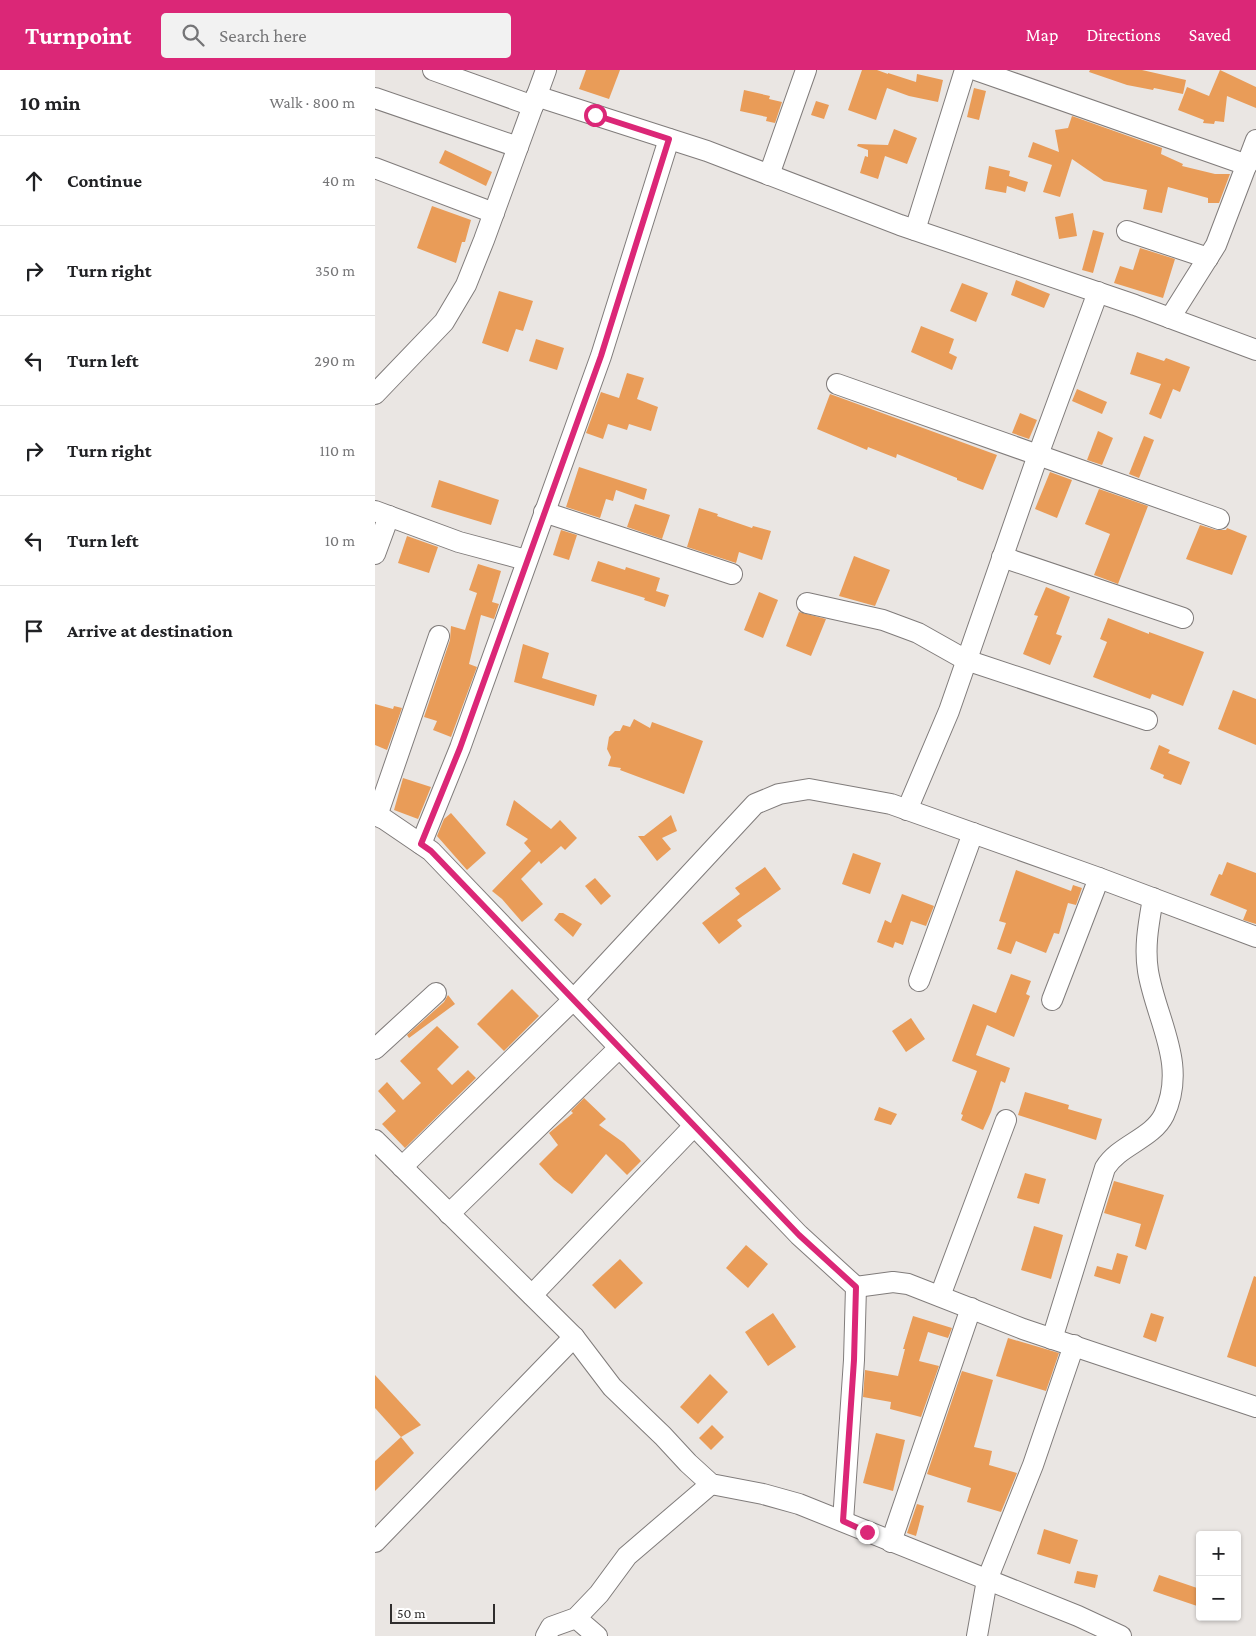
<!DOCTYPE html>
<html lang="en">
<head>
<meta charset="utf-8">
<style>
	body { margin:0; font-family:"Crimson Pro",serif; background:#f2f2f2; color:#202124 }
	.controls { position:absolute; right:15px; bottom:15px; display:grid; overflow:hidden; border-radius:5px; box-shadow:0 1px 4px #0004 }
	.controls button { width:45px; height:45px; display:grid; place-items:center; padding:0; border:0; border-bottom:1px solid #e0e0e0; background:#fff; color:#202124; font:25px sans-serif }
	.scale { position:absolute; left:15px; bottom:12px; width:105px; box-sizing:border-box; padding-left:5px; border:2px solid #2f2d2d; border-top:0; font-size:14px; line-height:18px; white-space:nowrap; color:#2f2d2d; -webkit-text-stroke:4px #fff; paint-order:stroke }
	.stop { position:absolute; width:15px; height:15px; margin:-11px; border:4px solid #db2777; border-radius:50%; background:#fff }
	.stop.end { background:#db2777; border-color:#fff; box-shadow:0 1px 5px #0008 }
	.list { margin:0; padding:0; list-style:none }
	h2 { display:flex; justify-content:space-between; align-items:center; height:65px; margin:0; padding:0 20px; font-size:21px }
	h2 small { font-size:16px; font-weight:400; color:#757577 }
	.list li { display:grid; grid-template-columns:32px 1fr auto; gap:15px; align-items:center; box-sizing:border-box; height:90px; padding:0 20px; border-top:1px solid #e0e0e0 }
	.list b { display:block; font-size:19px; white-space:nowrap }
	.list em { font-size:16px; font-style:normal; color:#757577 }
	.icon { flex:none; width:28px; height:28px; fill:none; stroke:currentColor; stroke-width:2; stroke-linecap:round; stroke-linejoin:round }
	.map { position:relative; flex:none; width:881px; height:1566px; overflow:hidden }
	header { display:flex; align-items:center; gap:30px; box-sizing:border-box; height:70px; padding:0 25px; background:#db2777; color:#fff }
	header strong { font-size:24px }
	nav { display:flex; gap:28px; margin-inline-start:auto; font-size:18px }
	.search { width:350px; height:45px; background:#f2f2f2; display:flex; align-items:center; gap:12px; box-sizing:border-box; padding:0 18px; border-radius:5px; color:#757577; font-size:19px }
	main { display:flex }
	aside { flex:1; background:#fff }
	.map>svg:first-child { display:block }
	.building { fill:#e99c58 }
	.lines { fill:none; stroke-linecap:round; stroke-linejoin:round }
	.minor-casing { stroke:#807c7b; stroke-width:22 }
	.minor { stroke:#fff; stroke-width:20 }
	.route { stroke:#db2777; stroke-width:6 }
</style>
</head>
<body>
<header>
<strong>Turnpoint</strong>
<div class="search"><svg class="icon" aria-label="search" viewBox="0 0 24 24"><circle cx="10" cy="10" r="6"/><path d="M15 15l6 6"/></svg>Search here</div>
<nav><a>Map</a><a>Directions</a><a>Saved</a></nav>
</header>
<main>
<aside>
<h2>10 min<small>Walk · 800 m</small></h2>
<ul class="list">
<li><svg class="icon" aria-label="ahead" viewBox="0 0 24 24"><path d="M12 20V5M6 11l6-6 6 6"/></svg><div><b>Continue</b></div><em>40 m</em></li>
<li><svg class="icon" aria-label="right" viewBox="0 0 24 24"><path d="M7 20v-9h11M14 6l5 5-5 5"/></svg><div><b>Turn right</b></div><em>350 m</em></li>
<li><svg class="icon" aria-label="left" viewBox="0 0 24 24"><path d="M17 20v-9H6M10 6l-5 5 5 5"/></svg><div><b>Turn left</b></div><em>290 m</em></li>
<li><svg class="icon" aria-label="right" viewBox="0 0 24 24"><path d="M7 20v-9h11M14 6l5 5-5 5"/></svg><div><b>Turn right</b></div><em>110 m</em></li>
<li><svg class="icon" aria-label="left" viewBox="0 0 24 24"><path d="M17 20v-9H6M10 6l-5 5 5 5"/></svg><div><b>Turn left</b></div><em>10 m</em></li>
<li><svg class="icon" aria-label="arrive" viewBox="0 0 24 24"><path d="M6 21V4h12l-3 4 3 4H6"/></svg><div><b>Arrive at destination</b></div></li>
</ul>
</aside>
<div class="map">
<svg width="881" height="1566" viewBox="0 0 881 1566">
	<rect width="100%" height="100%" fill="#eae6e3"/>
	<g class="building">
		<polygon points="211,0 245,0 234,29 204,19"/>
		<polygon points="487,0 502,0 513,4 513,3 541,12 542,4 568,10 563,32 534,26 512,18 501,50 473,40"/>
		<polygon points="715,0 767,0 811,10 808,24 779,18 778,20 752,15 714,2"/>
		<polygon points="845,0 881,17 881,38 852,26 849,52 840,51 839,54 828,53 829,50 803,40 812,17 834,26"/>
		<polygon points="599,18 611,21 604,50 592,47"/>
		<polygon points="369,20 395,26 394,29 407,32 400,53 391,51 392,47 365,41"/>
		<polygon points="441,31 454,35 449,49 436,45"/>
		<polygon points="697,46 787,78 786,84 808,94 807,96 840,104 855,104 844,133 833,133 833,128 793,117 787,143 768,139 772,120 729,111 697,89 685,127 668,122 677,95 653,87 658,72 684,82 680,60 693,58"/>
		<polygon points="519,59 542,68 532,94 510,86 503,109 485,103 490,86 493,87 493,80 482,76 483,74 513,75"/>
		<polygon points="70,80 117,102 111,116 64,93"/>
		<polygon points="614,96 635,101 634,106 653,112 650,122 632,116 631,123 610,119"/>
		<polygon points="57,136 96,150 90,172 87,172 81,193 42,178"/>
		<polygon points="698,143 702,166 684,169 680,147"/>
		<polygon points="718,160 729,163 718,203 707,200"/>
		<polygon points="765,178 800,189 788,228 739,213 745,196 758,200"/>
		<polygon points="641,210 675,224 669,238 636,225"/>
		<polygon points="587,213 613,223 601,252 575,241"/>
		<polygon points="124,221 158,231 148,261 141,259 133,282 107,273"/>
		<polygon points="546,256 579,269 574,283 582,287 577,300 536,282"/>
		<polygon points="161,269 189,278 182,300 154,291"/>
		<polygon points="762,282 789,291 791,288 815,297 805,322 798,319 786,349 774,344 786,314 755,304"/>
		<polygon points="252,303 269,308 262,329 283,337 276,361 254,354 252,360 233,354 228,369 211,363 226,322 244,328"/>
		<polygon points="702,319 732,332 727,344 697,331"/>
		<polygon points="455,324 622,385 608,420 582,410 582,408 522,384 521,388 493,377 492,380 442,359"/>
		<polygon points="645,343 662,350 654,369 637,363"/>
		<polygon points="723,361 738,368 727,395 712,390"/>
		<polygon points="769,366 779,370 764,408 754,404"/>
		<polygon points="204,397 272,419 269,430 241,420 238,431 231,429 225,448 191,437"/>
		<polygon points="675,402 697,410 682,448 660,439"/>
		<polygon points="64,410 124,430 116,455 56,437"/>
		<polygon points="724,419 773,436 743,514 719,505 735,464 710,454"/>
		<polygon points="260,434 295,445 287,469 252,457"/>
		<polygon points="324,438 343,444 342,446 377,458 378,456 396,461 387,490 364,482 361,493 312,477"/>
		<polygon points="825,455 841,460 851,460 852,458 872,466 857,505 811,489"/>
		<polygon points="186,460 202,465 194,490 178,485"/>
		<polygon points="32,466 63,477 54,503 23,493"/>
		<polygon points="479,486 515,500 500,536 464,526"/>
		<polygon points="223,491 250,500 251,497 285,508 281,521 294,525 290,537 269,530 270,528 216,511"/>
		<polygon points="103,494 126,501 117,532 124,534 119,549 106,545 94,594 102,597 76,667 58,660 62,651 49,647 75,570 76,556 90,560 102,523 94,520"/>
		<polygon points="671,517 695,527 681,564 687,566 675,595 648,584 663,546 659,545"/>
		<polygon points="384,522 403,530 388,568 369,560"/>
		<polygon points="424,542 451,549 436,586 411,576"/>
		<polygon points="733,548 774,564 774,562 829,582 808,636 777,624 775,629 718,607 732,572 725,569"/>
		<polygon points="148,574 174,583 167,608 222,625 219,636 139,612"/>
		<polygon points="858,620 881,629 881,675 843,659"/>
		<polygon points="0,634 18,639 19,636 27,638 12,680 0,675"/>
		<polygon points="259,649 275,658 277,652 328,671 309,724 245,700 246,698 233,696 236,687 232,679 234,667 240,661 245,661 248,655 255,657"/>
		<polygon points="784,675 795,680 793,683 815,692 806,715 788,708 789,705 775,699"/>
		<polygon points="28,708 56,717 43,749 19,740"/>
		<polygon points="139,730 176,759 185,750 202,768 190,780 186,776 166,794 164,791 146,809 168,834 147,852 127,829 117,821 156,781 149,773 153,769 131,755"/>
		<polygon points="76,743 111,783 92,800 62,766 69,749"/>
		<polygon points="296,745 302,761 287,768 296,779 282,791 263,766 269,766"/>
		<polygon points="478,783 506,793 495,824 467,814"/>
		<polygon points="852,792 881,803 881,854 868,850 872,840 835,825 844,804 847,805"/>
		<polygon points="390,797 406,819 362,850 367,856 344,874 327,853 365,824 360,818"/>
		<polygon points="641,800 696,821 698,815 707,818 701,835 693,833 684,864 679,863 671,883 641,871 636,884 622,879 631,853 624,851"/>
		<polygon points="220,808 236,826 226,835 210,816"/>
		<polygon points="527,824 559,836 551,856 536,851 528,875 520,872 518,878 502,872 510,850 516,853"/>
		<polygon points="184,843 188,843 207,854 198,867 179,850"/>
		<polygon points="636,904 656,911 651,924 655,926 639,967 612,955 601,985 635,998 630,1013 626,1011 616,1042 608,1060 586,1050 588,1045 586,1044 602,1001 577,991 598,934 621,943"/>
		<polygon points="137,919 164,946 129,981 102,954"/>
		<polygon points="73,925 80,934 34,968 32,965 69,932"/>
		<polygon points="536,948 550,969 531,982 517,961"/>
		<polygon points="62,956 84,977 62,999 77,1015 93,1000 101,1008 30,1078 7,1054 21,1041 3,1021 12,1012 28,1030 46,1013 25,991"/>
		<polygon points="650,1022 694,1035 693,1039 727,1049 721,1070 643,1045"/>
		<polygon points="209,1028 231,1049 224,1055 249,1073 266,1091 252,1105 231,1084 197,1124 179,1110 164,1094 183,1075 174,1063 198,1043 196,1041"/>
		<polygon points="504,1037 522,1044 516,1055 499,1050"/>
		<polygon points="650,1103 671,1109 664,1134 642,1128"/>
		<polygon points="739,1111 789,1125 771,1180 760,1176 766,1154 729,1143"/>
		<polygon points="659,1156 688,1165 676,1209 646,1200"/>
		<polygon points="371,1175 393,1194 373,1218 351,1198"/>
		<polygon points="742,1183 753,1186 745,1214 719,1206 722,1196 737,1200"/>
		<polygon points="245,1189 268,1213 240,1239 217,1215"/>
		<polygon points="879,1206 881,1207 881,1297 852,1287"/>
		<polygon points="398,1243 421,1277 393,1296 370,1262"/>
		<polygon points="776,1243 789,1247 781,1272 768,1267"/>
		<polygon points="538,1246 577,1258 573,1268 553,1262 544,1291 564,1296 546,1347 515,1339 516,1332 488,1327 490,1300 523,1306 530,1279 528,1279"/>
		<polygon points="633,1268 684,1283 671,1321 621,1306"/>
		<polygon points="587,1301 618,1310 599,1377 617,1381 614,1395 642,1403 626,1442 592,1432 596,1418 552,1404"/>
		<polygon points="335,1304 353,1322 323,1354 305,1337"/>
		<polygon points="0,1305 46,1355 26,1367 0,1338"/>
		<polygon points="337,1355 349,1367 336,1380 324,1368"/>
		<polygon points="501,1363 530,1370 518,1421 488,1413"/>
		<polygon points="26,1367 39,1383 0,1421 0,1391"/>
		<polygon points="542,1434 549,1436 541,1466 532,1463"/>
		<polygon points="669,1459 703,1470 695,1494 662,1484"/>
		<polygon points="702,1501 723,1505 720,1518 699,1513"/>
		<polygon points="784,1505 825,1519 825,1537 778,1521"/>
	</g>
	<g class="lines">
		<defs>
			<g id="minor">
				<polyline points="58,0 158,36"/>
				<polyline points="601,0 872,95"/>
				<polyline points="161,26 332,81 525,155 760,235 881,280"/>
				<polyline points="0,28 143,77"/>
				<polyline points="0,98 119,143"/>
				<polyline points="394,105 431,0"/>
				<polyline points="540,160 590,0"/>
				<polyline points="752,161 833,188"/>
				<polyline points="795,248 841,175 881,70"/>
				<polyline points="462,314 844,449"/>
				<polyline points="0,324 69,252 91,215 109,170 171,0"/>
				<polyline points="0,441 84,472 151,490"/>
				<polyline points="169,442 357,504"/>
				<polyline points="0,484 14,446"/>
				<polyline points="627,487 808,548"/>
				<polyline points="432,533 508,550 543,563 591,590 772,650"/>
				<polyline points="532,740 574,641 663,385 723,222"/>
				<polyline points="0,745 9,749 56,781 424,1165 481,1217 479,1290 468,1451"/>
				<polyline points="2,746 64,566"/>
				<polyline points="46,774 85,678 226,286 294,69"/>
				<polyline points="544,911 598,763"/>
				<polyline points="677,930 724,808"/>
				<polyline points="0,979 61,923"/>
				<polyline points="0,1070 199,1267 237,1317 288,1366 313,1393 336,1414 388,1424 424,1434 703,1546 746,1566"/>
				<polyline points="27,1097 198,930 380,734 404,724 434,719 516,734 724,808 881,867"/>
				<polyline points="74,1144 244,978"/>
				<polyline points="481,1217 518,1212 533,1214 648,1259 881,1337"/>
				<polyline points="157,1225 319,1056"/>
				<polyline points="565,1226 631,1050"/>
				<path d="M677,1269L730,1098C744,1075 777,1069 789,1045C813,994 781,950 773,901C769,876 774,852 778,828"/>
				<polyline points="0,1472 199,1267"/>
				<polyline points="516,1472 596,1238"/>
				<polyline points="201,1548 222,1566"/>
				<polyline points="171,1566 176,1557 201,1548 224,1524 252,1486 336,1414"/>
				<polyline points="602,1566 612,1510 658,1395 699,1275"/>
			</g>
		</defs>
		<use href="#minor" class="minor-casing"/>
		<use href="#minor" class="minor"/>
	</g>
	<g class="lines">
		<polyline class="route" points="220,45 294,69 226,286 85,678 46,774 56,781 424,1165 481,1217 479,1290 468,1451 492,1462"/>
	</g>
</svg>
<div class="controls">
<button>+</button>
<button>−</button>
</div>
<div class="scale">50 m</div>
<div class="stop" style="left:220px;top:45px"></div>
<div class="stop end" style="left:492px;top:1462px"></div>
</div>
</main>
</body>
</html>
